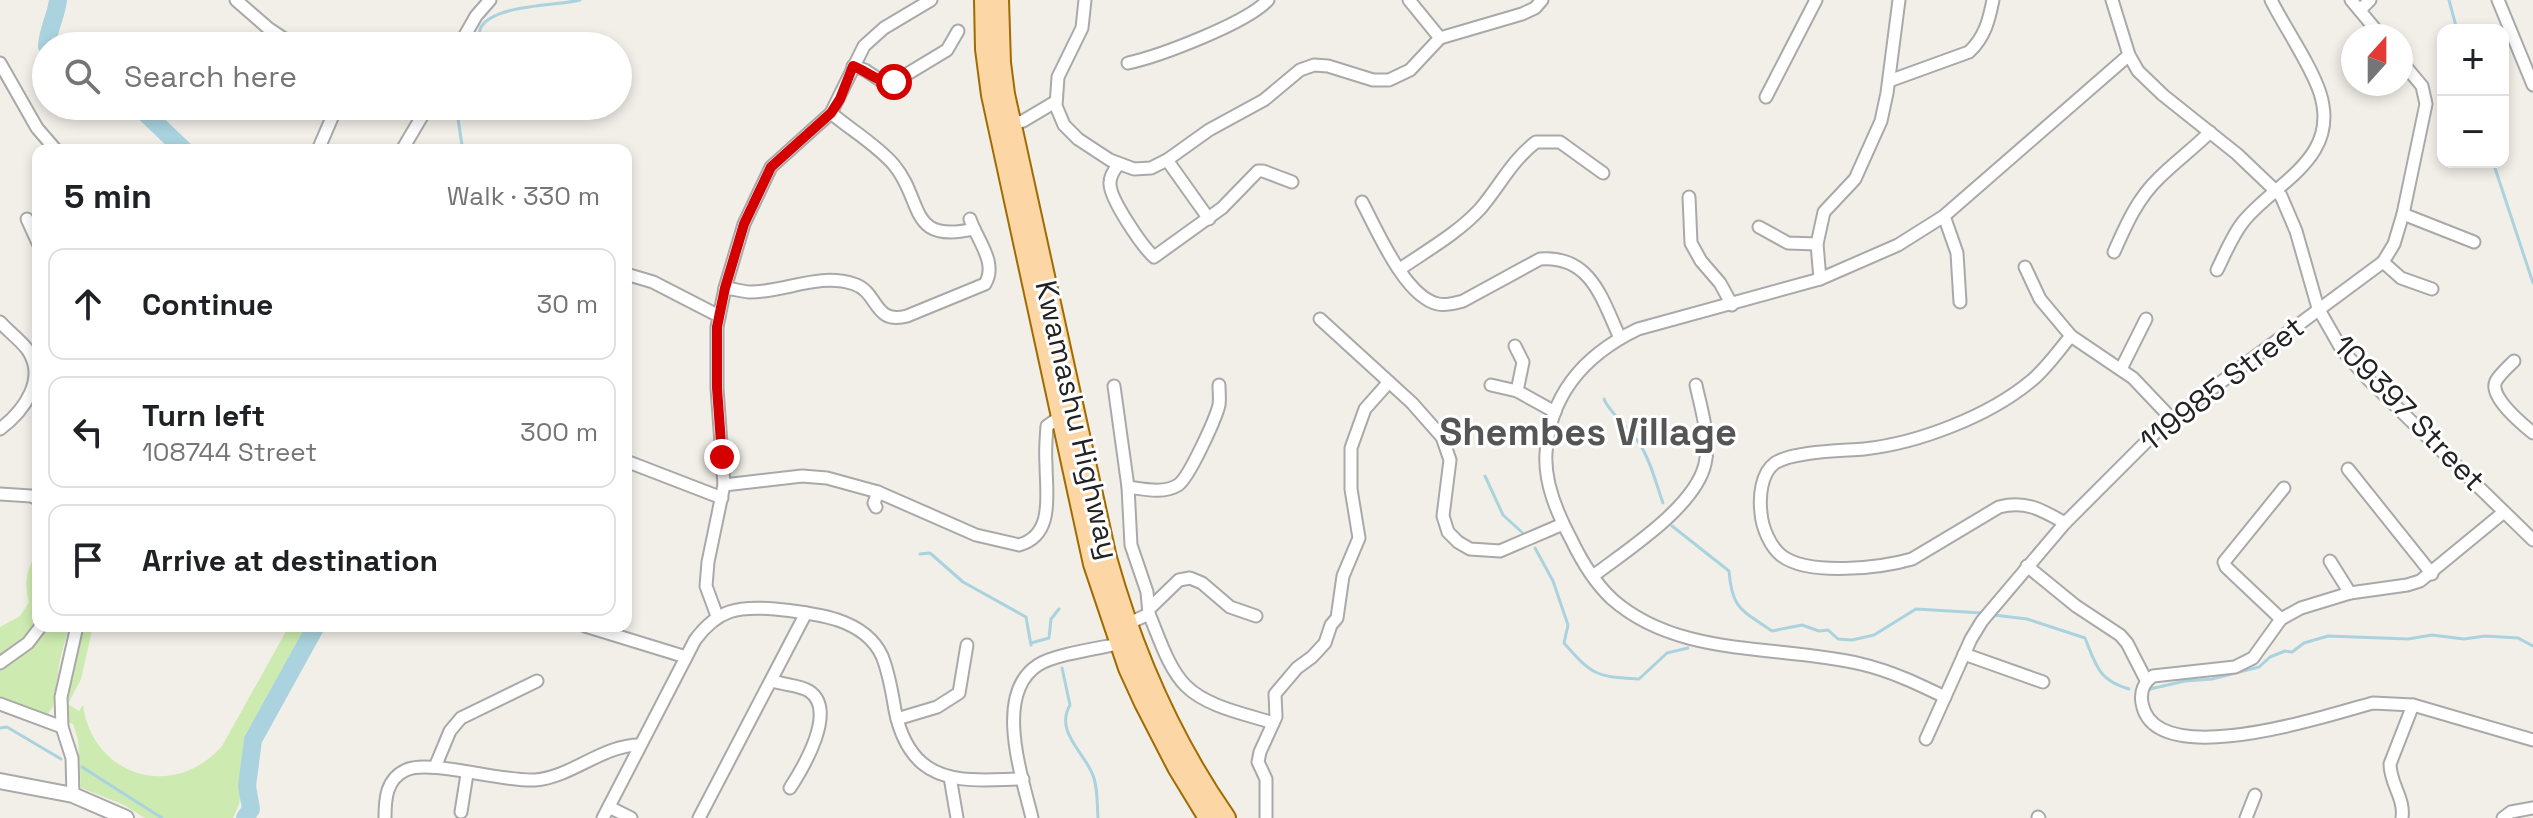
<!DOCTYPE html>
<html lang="en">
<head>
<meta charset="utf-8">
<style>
	body { margin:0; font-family:"Space Grotesk",sans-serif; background:#f6f6f6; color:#202124 }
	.controls { position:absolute; right:24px; top:24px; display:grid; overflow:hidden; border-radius:16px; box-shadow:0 4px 12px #0003 }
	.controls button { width:72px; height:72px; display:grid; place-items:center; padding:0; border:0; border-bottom:2px solid #e0e0e0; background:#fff; color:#202124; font:40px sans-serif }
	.compass { position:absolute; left:2341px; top:24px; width:72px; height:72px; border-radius:50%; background:#fff; box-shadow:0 4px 12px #0003; rotate:21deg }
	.stop { position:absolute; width:24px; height:24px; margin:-18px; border:6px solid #d40000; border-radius:50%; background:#fff }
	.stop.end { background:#d40000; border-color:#fff; box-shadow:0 2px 8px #0008 }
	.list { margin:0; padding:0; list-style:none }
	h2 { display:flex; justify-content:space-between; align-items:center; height:104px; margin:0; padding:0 32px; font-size:34px }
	h2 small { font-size:26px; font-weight:400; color:#757577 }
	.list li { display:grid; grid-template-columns:52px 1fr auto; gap:24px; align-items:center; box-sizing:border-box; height:112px; margin:0 16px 16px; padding:0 16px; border:2px solid #e0e0e0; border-radius:16px }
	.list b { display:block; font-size:30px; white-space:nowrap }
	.list p { margin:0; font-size:26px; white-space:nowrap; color:#757577 }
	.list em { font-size:26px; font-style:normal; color:#757577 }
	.icon { flex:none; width:44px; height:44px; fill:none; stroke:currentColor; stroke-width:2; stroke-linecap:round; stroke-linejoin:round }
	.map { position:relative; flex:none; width:2533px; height:818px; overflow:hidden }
	.search { position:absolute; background:#fff; box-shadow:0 4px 12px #0003; left:32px; top:32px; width:600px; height:88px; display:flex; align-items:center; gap:20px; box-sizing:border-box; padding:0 28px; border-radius:44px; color:#757577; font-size:30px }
	.panel { position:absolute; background:#fff; box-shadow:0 4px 12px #0003; left:32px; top:144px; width:600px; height:488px; border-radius:16px }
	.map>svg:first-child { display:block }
	.grass { fill:#cdebb0 }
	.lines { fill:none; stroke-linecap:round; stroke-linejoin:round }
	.stream { stroke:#aad3df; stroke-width:3 }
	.river { stroke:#aad3df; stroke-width:18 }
	.minor-casing { stroke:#a9a9a9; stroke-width:15 }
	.tertiary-casing { stroke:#a9a9a9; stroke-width:18 }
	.primary-casing { stroke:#a06b00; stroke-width:22 }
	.minor { stroke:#fff; stroke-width:11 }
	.tertiary { stroke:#fff; stroke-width:14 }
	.primary { stroke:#fcd6a4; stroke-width:18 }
	.route { stroke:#d40000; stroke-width:10 }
	.labels { text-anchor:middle; stroke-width:6; stroke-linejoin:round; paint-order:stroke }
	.street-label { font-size:30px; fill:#222; stroke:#fff }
	.district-label { font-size:38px; font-weight:bold; fill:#555; stroke:#fff }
</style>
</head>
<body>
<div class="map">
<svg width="2533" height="818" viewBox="0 0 2533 818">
	<rect width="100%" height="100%" fill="#f2efe9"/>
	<g class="grass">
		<path d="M38,548V626H69L60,660L53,706L48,714L0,698V627L20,616L29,602C23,578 28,570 38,548Z"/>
		<path d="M81,626H93L81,679L68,704L79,711L83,705C93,777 174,801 222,746L289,626H313L248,738L239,804L233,818H145L122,804L81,788L78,740L73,724L66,721L64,703Z"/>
	</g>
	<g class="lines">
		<g class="stream">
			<polyline points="2449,0 2457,30"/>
			<path d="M476,46C478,40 479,32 481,27C495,4 558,6 580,0"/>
			<polyline points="456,106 462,145 459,150"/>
			<polyline points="2493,162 2533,283"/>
			<path d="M1604,399C1608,411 1631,430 1639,443C1651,461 1656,484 1663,503"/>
			<polyline points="1485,476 1503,515 1525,535"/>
			<path d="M1672,526L1729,571C1732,610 1742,610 1772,631L1802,625L1819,631L1828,630L1838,639L1852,640L1874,635L1916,609L1982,613"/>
			<path d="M1535,548L1553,581L1568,625L1564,643C1592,675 1596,677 1639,679L1667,653L1688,648"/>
			<polyline points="920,554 930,553 963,582 1026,617 1031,645"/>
			<path d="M1994,615L2027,619L2085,638C2096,665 2098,680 2129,689"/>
			<polyline points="1031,643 1049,638 1051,619 1059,609"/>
			<path d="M1062,668L1070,705C1055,731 1082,750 1092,773C1098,786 1097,804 1098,818"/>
			<polyline points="2150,689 2185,681 2212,679 2259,667 2270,657 2285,651 2292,652 2304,643 2328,636 2408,639 2432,635 2464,639 2485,636 2518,638 2533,646"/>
			<polyline points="0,728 7,727 61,759"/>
			<polyline points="82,767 162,818"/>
		</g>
		<g class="river">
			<path d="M47,46C48,29 56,17 58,0"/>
			<polyline points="138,106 184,150"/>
			<polyline points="245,818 251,809 247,786 253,740 316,626"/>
		</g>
		<defs>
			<g id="minor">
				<polyline points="236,0 268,28 295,46"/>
				<polyline points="1085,0 1082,28 1058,77 1056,106 1064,125 1078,139 1110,160 1134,169 1151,168 1167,160 1209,130 1264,100 1300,70 1314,65 1328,66 1373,80 1389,80 1410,70 1440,38"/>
				<polyline points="1409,0 1440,38 1522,14 1535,8 1542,0"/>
				<polyline points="2112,0 2129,55 2138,71 2163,95 2237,154 2281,196 2296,231 2318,308 2342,350 2369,380 2533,540"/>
				<polyline points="2351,0 2381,36"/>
				<polyline points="2498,0 2533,85"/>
				<polyline points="2360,10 2370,0"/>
				<polyline points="459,46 476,16 490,0"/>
				<polyline points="0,63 37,128 56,150"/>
				<path d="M1128,63C1160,56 1247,23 1268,0"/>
				<polyline points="853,66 865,70 883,82 894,82 947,50 958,31"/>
				<path d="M1889,81L1969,52C1985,37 1989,20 1993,0"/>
				<polyline points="1766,97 1816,0"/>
				<path d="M831,113C851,130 877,145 894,165C924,201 907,244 974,229"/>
				<polyline points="1006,126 1023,121 1055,102"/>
				<polyline points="318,150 337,106"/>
				<polyline points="402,150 428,106"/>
				<polyline points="1167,160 1209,219"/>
				<path d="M1118,165C1114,170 1110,176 1110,183C1109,198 1142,246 1154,257L1222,208L1258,171H1263L1292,182"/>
				<polyline points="1689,197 1691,243 1701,261 1720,283 1732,305"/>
				<path d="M1362,202C1377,230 1405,297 1438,304C1447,306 1455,303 1463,301L1540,259C1591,255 1602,299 1620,338"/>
				<polyline points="2403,214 2474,242"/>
				<polyline points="1944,216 1957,253 1960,302"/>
				<polyline points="27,219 38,243"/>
				<polyline points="1759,227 1788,243 1817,244"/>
				<path d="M2114,252C2126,225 2137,199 2159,178C2175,162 2194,148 2210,132"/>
				<polyline points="2383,262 2401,278 2432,289"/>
				<polyline points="2025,267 2040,299 2071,336 2133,378 2171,418"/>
				<path d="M1400,269C1426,251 1458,233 1480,209C1499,187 1512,160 1536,142H1560L1603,173"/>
				<path d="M2217,270C2225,254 2232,236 2243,222C2275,182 2341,159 2320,93C2311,65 2285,28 2271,0"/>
				<polyline points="626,274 653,282 719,316"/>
				<polyline points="1820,279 1817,244 1824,212 1855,179 1881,121 1887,93 1899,0"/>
				<path d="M725,288C733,289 741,291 749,292C784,293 818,272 854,284C879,292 873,325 907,316L985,284C998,263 977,240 970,219"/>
				<polyline points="1320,319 1412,403 1442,437 1450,460 1443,516 1448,532 1458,542 1470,549 1500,551 1563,524"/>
				<path d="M0,322C8,331 19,339 27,349C48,378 24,411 0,429"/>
				<polyline points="1515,346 1523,362 1517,391"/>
				<path d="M2514,361C2508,367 2500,374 2496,381C2488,396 2522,424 2533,433"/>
				<polyline points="2121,369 2146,319"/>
				<polyline points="1491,385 1517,391 1555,412"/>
				<polyline points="1114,386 1128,487 1131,545 1147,592 1149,614 1127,624"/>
				<polyline points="626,461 722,498"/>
				<polyline points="2348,469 2432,574"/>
				<path d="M724,485L802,476L827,478L878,492L976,535L1019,545C1055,535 1046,493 1046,464C1045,451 1046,439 1047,426L1060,417"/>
				<path d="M1128,487C1143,489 1164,494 1178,485C1189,478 1216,418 1219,405C1220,399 1219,392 1219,385"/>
				<polyline points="0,494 31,496 38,499"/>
				<polyline points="876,507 874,503 878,492"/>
				<path d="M2504,512L2420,581L2407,585L2350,593L2301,608L2281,619L2253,658L2235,667L2153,676C2144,682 2140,692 2142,703C2154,774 2331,714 2373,703L2413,705L2533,740"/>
				<path d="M2065,523C2042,510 2026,500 1999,507L1912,559C1881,568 1809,576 1782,556C1770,547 1762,527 1761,513C1759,497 1761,473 1775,463C1794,451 1841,451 1864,449C1919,443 1989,416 2031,381C2046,369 2058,351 2071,336"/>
				<polyline points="2330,561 2350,593"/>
				<polyline points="2027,566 2076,606 2120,635 2127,643 2146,680"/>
				<path d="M1593,576C1627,550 1695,507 1705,464C1711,439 1701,409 1696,385"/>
				<polyline points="1149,609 1179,580 1190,578 1202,583 1230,607 1256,616"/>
				<path d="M1149,614C1159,637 1168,668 1186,686C1207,707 1246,714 1273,723"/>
				<polyline points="717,616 706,586 708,562 724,485 717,388 717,327 725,288 744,224 771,167 831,113 864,46 884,28 931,0"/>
				<polyline points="2281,619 2226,567 2224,562 2284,488"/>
				<polyline points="585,626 686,657"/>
				<polyline points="1964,654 2043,682"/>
				<polyline points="0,663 28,643 41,626"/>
				<path d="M773,681C784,685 800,685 809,691C838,710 803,768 790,788"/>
				<path d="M1945,697C1918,684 1891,671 1861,664C1779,644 1680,659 1612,599C1595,583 1581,560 1571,539C1557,513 1544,483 1546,453C1550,393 1586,354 1638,329L1820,279L1898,245L1944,216L2129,55"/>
				<polyline points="0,704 62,727 72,758 73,795"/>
				<polyline points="897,719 937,707 959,693 967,645"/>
				<polyline points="62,727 61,697 77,626"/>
				<polyline points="1926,739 1971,639 1982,621 2065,523 2163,425 2383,262 2394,244 2403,214 2426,104 2422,86 2401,61"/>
				<polyline points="435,767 450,731 461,718 537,681"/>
				<polyline points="950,777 957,818"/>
				<polyline points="609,807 631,818"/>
				<polyline points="461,812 467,774"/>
				<polyline points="2038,817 2039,818"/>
				<path d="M385,818C385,799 386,779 406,770C429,759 501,782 535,780C572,777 602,745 640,745"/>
				<path d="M603,818L695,640C718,609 738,606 775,609C812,613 864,617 882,656C889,673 892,692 895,710C899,730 906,749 922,763C949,786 991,779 1023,779"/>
				<polyline points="699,818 806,613"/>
				<path d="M1032,818C1022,776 993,694 1038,665C1055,654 1101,648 1123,643"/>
				<polyline points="1266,818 1266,779 1258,762 1260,752 1276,717 1275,694 1297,668 1312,657 1325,643 1331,625 1337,618 1343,576 1359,538 1351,489 1351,448 1365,409 1389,382"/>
				<polyline points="2246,818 2255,795"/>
				<path d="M2402,818C2405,798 2390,784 2390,764L2413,705"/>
				<polyline points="2503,818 2511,812 2533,808"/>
			</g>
			<polyline id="tertiary" points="0,781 73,795 126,818"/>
			<g id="primary">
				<polyline points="984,0 985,49 991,95 1093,564 1128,668 1144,703 1177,767 1208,818"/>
				<path d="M999,0L1001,63L1005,94L1107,558C1133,651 1171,739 1226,818"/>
			</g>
		</defs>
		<use href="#minor" class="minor-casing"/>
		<use href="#tertiary" class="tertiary-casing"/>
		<use href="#primary" class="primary-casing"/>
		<use href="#minor" class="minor"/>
		<use href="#tertiary" class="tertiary"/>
		<use href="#primary" class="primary"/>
	</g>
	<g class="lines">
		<path class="route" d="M722,457L717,388V327L725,288L744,224L771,167L831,113L840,99L853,66C867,71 880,84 894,82"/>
	</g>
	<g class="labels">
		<g class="street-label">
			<text transform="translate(2222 384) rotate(-38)" y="10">119985 Street</text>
			<text transform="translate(2409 413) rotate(46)" y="10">109397 Street</text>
			<text transform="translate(1077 420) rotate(77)" y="10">Kwamashu Highway</text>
		</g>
		<g class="district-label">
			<text x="1588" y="445">Shembes Village</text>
		</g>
	</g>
</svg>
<div class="controls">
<button>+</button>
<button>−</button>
</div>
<svg class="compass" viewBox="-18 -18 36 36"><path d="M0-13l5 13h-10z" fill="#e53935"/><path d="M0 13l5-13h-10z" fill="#757577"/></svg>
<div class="stop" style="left:894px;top:82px"></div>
<div class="stop end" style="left:722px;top:457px"></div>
<div class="search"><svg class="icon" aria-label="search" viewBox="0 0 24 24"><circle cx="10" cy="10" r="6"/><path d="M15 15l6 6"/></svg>Search here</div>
<section class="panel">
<h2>5 min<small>Walk · 330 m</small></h2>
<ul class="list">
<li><svg class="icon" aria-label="ahead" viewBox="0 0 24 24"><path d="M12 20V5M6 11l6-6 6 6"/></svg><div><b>Continue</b></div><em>30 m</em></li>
<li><svg class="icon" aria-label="left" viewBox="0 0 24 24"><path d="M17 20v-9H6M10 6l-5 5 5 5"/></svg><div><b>Turn left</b><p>108744 Street</p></div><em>300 m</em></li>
<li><svg class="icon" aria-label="arrive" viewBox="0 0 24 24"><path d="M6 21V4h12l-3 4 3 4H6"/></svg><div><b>Arrive at destination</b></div></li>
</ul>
</section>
</div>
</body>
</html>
